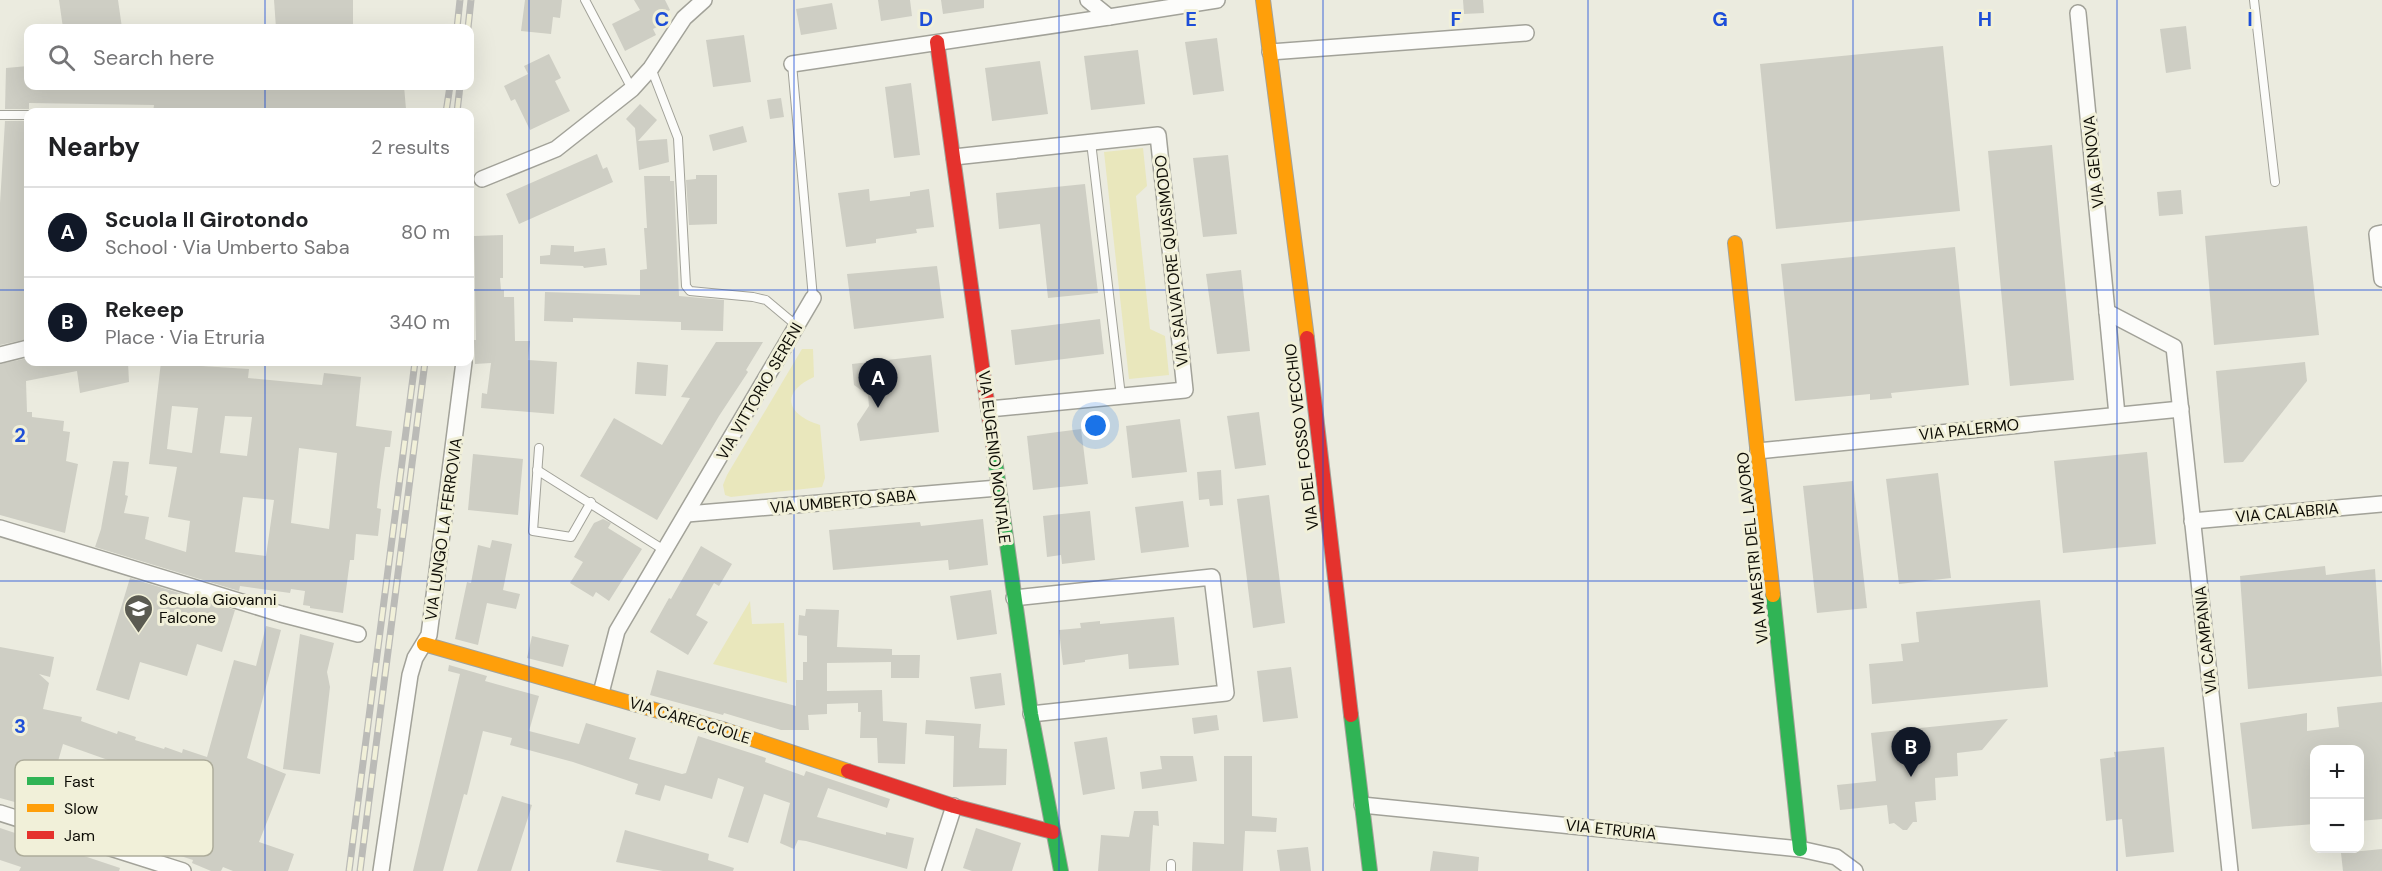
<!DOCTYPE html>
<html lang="en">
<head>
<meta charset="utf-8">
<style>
	body { margin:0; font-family:"DM Sans",sans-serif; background:#f2f2f2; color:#202124 }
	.controls { position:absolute; right:18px; bottom:18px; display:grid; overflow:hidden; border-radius:12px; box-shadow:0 6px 24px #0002 }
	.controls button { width:54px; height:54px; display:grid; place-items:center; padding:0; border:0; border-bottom:2px solid #e0e0e0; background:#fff; color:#202124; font:30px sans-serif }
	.you { position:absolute; left:1096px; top:426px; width:21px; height:21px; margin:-15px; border:4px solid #fff; border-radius:50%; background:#1a73e8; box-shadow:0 0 0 9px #1a73e833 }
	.badge { display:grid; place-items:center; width:39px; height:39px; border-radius:50%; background:#111827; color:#fff; font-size:20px; font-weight:700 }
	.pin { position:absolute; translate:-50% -50px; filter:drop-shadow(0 2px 3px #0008) }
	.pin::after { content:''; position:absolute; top:32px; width:21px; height:18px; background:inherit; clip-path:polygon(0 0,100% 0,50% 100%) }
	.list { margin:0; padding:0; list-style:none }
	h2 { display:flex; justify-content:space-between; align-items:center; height:78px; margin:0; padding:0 24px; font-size:26px }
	h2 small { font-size:20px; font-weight:400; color:#757577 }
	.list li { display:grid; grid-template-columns:39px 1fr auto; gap:18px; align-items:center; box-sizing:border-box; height:90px; padding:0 24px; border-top:2px solid #e0e0e0 }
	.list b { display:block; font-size:22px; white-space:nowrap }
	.list p { margin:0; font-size:20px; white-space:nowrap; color:#757577 }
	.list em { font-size:20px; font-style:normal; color:#757577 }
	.icon { flex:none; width:33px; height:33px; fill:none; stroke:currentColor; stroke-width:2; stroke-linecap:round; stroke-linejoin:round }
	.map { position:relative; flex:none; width:2382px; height:871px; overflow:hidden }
	.search { position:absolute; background:#fff; box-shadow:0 6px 24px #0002; left:24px; top:24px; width:450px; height:66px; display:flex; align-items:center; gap:15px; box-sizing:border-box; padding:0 21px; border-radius:12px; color:#757577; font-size:22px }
	.panel { position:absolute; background:#fff; box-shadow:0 6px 24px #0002; left:24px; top:108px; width:450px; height:258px; border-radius:12px }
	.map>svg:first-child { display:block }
	.green { fill:#e9e7bc }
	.building { fill:#cecec4; fill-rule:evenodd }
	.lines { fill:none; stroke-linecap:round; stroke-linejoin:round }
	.lane-casing { stroke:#a2a299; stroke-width:10 }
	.street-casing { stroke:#a2a299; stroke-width:18 }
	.fast-casing { stroke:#a2a299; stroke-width:16 }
	.slow-casing { stroke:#a2a299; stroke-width:16 }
	.jam-casing { stroke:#a2a299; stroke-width:16 }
	.lane { stroke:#fcfcfa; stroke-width:8 }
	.street { stroke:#fcfcfa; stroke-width:15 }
	.fast { stroke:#30b455; stroke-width:14 }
	.slow { stroke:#ff9f0a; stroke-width:14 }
	.jam { stroke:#e5322d; stroke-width:14 }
	.rail-casing { stroke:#bbbbb7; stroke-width:7 }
	.rail { stroke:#f1f0d9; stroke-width:4.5; stroke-dasharray:14; stroke-linecap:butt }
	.grid { fill:none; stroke:#1d4ed8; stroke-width:1.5; stroke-opacity:0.55 }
	.labels { text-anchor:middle; stroke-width:6; stroke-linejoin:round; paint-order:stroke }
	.street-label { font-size:16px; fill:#0e0d06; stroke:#f1f0d9 }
	.poi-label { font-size:16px; fill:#0e0d06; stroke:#f1f0d9; text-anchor:start }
	.key { fill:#f1f0d9; stroke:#adac9a; stroke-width:1.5 }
	.key-label { font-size:16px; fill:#0e0d06 }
	.grid-label { font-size:20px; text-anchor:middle; font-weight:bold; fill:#1d4ed8; stroke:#f1f0d9; stroke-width:6; stroke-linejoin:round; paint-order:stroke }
</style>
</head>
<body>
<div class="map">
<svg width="2382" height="871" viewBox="0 0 2382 871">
	<rect width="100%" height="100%" fill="#ebebdf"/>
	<g class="green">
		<polygon points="1143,148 1147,186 1136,196 1150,329 1165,336 1169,375 1129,379 1104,152"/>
		<path d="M802,349H813L814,377C779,393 787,415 820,425L825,478L822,487L731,497L725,495L723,485L727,475Z"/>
		<polygon points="750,601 752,624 784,623 787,683 713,664"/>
	</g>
	<g class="building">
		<polygon points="59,0 118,0 122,28 63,28"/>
		<polygon points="274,0 353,0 353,28 276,28"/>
		<polygon points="525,0 562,0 560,18 553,17 551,34 521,31"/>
		<polygon points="634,0 665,0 670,10 659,16 663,24 653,29 656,35 625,51 612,24 640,10"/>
		<polygon points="878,0 910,0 912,16 881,21"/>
		<polygon points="941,0 984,0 984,8 943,14"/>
		<polygon points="1463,0 1483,0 1484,13 1464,14"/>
		<polygon points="832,3 837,29 801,35 796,9"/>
		<polygon points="2186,26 2191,69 2166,73 2160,29"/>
		<polygon points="744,35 751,82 713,87 706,40"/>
		<polygon points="1217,38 1224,91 1193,95 1185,42"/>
		<polygon points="1943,46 1960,211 1776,229 1760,64"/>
		<polygon points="1138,50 1145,104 1091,110 1084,56"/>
		<polygon points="549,54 561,78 555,81 570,111 530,130 515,99 511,101 504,86 528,74 524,66"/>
		<polygon points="1040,61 1048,114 992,121 985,68"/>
		<polygon points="28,66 28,86 404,86 406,109 363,112 153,112 154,105 29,103 29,109 5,109 6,68"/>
		<polygon points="911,83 920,155 894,158 885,87"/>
		<polygon points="781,98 784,117 770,119 767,100"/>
		<polygon points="640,104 657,120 638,141 667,139 669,162 639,170 635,128 626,119"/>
		<polygon points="5,121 28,121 26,212 28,212 28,339 0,345 0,203"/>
		<polygon points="743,126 747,142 713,151 709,135"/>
		<polygon points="2052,145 2074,380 2010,386 1988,151"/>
		<polygon points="597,154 603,169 607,167 613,182 519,224 506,194"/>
		<polygon points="1228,155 1237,234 1203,237 1193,158"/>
		<polygon points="696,175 717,175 717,224 689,225 686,180 696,179"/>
		<polygon points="644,176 670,176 670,181 674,181 679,296 724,300 723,331 681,330 681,322 573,318 573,322 544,321 545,292 640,295 640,270 647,269 644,228 647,228"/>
		<polygon points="1085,184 1098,293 1048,298 1040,224 999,229 996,193"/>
		<polygon points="869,189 870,201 910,196 910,192 929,189 934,227 916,229 917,233 876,239 876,243 846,247 838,193"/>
		<polygon points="2181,190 2183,214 2159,216 2157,192"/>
		<polygon points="2307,226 2319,335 2214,345 2205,236"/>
		<polygon points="503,235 503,278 500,278 501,290 504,290 504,297 514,297 515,341 530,341 528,360 557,362 554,414 481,408 482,393 487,394 491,363 475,364 474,340 476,340 474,236"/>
		<polygon points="551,245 574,246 574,252 605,248 607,265 584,268 583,266 540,264 540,256 550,255"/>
		<polygon points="1955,247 1969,385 1891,393 1892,398 1870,400 1870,394 1795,401 1781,264"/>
		<polygon points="937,266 944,318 854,329 847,274"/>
		<polygon points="1241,270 1250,351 1217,354 1206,274"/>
		<polygon points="1100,319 1104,354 1015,365 1011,330"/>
		<polygon points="716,342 763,342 746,370 748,372 719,416 657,520 580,476 614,418 662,445 690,398 681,397"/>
		<polygon points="931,355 939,432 860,441 857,424 869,406 868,395 854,385 852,364"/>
		<polygon points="28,358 28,362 128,362 129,382 80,393 77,371 26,381 27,412 32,412 32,417 64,421 63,431 70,432 66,461 78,464 65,533 0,515 0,364"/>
		<path d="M161,362H201V366L249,369L248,378L322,385L324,373L361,377L356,426L392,431L390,447H385L380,482L377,508L381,509L378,536L356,534L354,560H350L343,613L310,608V606L303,605L305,591L291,589L290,593L240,586L239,591L95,547L101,529L113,461L129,462L125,495L128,496L124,513L149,517L145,539L186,552L190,521L168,517L177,467L149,464ZM172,406L198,408L192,453L167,449ZM225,416L252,417L247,456L220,453ZM299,448L337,453L329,529L291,523ZM243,497L274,500L266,556L235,552Z"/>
		<polygon points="637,362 668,365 666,396 635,394"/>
		<polygon points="2305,362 2307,381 2243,462 2224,463 2216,371"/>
		<polygon points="1259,412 1266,465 1235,469 1227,416"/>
		<polygon points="1180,419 1187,472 1132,478 1126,426"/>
		<polygon points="1081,429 1088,484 1033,490 1027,436"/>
		<polygon points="2147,452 2156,544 2063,553 2054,461"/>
		<polygon points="473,454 523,459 518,515 468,510"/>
		<polygon points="1221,470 1223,505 1210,506 1209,499 1199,500 1197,472"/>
		<polygon points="1938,473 1951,578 1899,584 1886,479"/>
		<polygon points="1853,481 1867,608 1817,613 1803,486"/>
		<polygon points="1269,495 1285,623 1253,628 1237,499"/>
		<polygon points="1183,501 1189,547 1141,553 1135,507"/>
		<polygon points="1090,511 1095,560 1062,564 1061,555 1047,557 1043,516"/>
		<polygon points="603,519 611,523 608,528 642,549 609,601 596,592 593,597 570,583 583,562 574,557 594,523"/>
		<polygon points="983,519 988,565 949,570 948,560 833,570 829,530 920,522 921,526"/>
		<polygon points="492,540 512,544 503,590 520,594 516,609 487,603 478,645 455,639 467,582 471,583 478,545 490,548"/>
		<polygon points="701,546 732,564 719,586 714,583 696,615 708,622 688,655 650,632 669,598 671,599"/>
		<polygon points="2325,566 2326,575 2375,569 2382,676 2248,689 2240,576"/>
		<polygon points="130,578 235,610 222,652 197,644 187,676 140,662 129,700 96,690"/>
		<polygon points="991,590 997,634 957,640 950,596"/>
		<polygon points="2040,600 2048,687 1872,704 1869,664 1903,661 1901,644 1919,642 1916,612"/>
		<polygon points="806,609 839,610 837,647 892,649 892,655 920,655 919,678 891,678 891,662 827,663 827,691 882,690 883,721 907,723 905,764 878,763 877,738 860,738 861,712 858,712 858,703 827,704 827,714 808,715 809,730 781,730 724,713 723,715 650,695 657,670 796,706 796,680 803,680 803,662 807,662 807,636 798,635 799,615 805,616"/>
		<polygon points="1174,617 1179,665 1129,669 1128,654 1085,660 1085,662 1063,665 1059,630 1081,628 1080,623 1100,621 1100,624"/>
		<path d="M266,626L281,630L247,758L286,774L259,842L294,854L288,871H233L223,867L221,871H211L192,863L193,860L70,820L82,783L97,788L108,760L63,744L44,810L0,798V647L54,657L50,677L39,674L49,683L43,709L82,717L81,721L117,734L118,731L136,737L135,740L164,749L165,747L182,753L183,749L207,757L234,660L256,666ZM130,775L168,787L159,813L122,800Z"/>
		<polygon points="300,634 334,643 327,672 330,687 320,774 283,769"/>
		<polygon points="532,636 569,645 563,667 527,658"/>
		<polygon points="449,665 487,676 485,681 539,696 529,731 579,744 586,723 636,738 629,759 682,774 686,773 698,736 766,758 765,762 804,776 806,771 890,799 887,808 828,788 817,817 886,835 886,832 914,838 907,869 806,841 798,840 794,849 780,843 790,803 764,794 748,843 728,837 744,787 718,778 712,799 665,785 660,801 635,794 638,784 573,762 510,745 512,738 483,731 467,795 464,794 443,871 413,871 460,674 448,671"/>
		<polygon points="1291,667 1298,718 1263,722 1257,671"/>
		<polygon points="1001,673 1005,705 975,709 970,677"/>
		<polygon points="2382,702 2382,819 2360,821 2360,750 2314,750 2314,824 2252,829 2240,723 2307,713 2307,731 2339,727 2337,707"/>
		<polygon points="1217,715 1219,730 1194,734 1192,718"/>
		<polygon points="2008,719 1982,750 1957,753 1958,776 1935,778 1936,800 1915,802 1917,822 1913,822 1907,830 1903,830 1894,823 1889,824 1887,805 1840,810 1837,785 1876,781 1871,733"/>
		<polygon points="926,720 981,724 979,748 1007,749 1006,785 953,787 954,736 925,734"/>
		<polygon points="1107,737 1115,789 1083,795 1074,742"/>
		<polygon points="2164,747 2174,852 2126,857 2122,819 2106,821 2100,759 2115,757 2114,752"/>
		<polygon points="1160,756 1193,756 1197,781 1142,789 1140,772 1162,769"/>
		<polygon points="1224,756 1252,756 1252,816 1277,818 1276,832 1245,831 1243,871 1192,871 1193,842 1224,844"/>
		<polygon points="502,796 532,805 511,871 477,871"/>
		<polygon points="1134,811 1158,811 1159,826 1153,825 1150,871 1098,871 1101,835 1129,837"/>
		<polygon points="0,828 120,868 119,871 19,871 21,867 0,860"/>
		<polygon points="976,828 1021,843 1012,871 972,871 963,868"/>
		<polygon points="625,830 709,854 708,860 734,868 733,871 663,871 616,862"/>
		<polygon points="1308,847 1311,871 1280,871 1277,850"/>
		<polygon points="2382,849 2382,871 2343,871 2341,853"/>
		<polygon points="1433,851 1479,857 1478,871 1430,871"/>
	</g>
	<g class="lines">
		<defs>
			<g id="lane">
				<polyline points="585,0 632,89"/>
				<polyline points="2254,0 2275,182"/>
				<polyline points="792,64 813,298"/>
				<polyline points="651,68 678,138 686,286 690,291 753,297 766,300 797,326"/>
				<polyline points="0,115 28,115"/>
				<polyline points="1091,142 1121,396"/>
				<polyline points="539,448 533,531 571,537 591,502"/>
				<polyline points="537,470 664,550"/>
				<polyline points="1171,871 1171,864"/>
			</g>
			<g id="street">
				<polyline points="1088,0 1109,17 1217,0"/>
				<polyline points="2078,13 2117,415"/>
				<polyline points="1270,52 1526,33"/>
				<polyline points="792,64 1109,17"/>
				<polyline points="954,157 1158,135 1185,390 989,409"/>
				<polyline points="482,179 556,149 632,89 651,68 684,18 704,0"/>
				<polyline points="2382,233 2377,234 2382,279"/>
				<polyline points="2107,312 2174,347 2230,871"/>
				<polyline points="0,355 28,348"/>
				<polyline points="1758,451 2181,409"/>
				<polyline points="687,514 998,488"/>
				<polyline points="2192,521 2382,504"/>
				<polyline points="0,528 281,614 358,634"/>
				<polyline points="1014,598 1212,577 1226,693 1031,714"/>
				<polyline points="601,693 617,631 813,298"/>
				<polyline points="1362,805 1800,849 1836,857 1855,871"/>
				<polyline points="0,813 183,871"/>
				<polyline points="381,871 410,675 415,658 429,635 464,362"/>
				<polyline points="933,871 954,806"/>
			</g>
			<g id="fast">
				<polyline points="994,452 1031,714 1061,871"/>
				<polyline points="1773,595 1800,849"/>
				<polyline points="1351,715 1370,871"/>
			</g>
			<g id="slow">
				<polyline points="1263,0 1307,338"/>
				<polyline points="1735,243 1773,595"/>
				<polyline points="424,644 725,730 848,771"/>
			</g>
			<g id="jam">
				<polyline points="937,42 994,452"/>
				<polyline points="1307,338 1351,715"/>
				<polyline points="848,771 954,806 1053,832"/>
			</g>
		</defs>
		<use href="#lane" class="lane-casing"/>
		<use href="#street" class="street-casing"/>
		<use href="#fast" class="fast-casing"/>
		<use href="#slow" class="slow-casing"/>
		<use href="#jam" class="jam-casing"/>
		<use href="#lane" class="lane"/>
		<use href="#street" class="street"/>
		<use href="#fast" class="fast"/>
		<use href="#slow" class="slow"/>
		<use href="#jam" class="jam"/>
		<defs>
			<g id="rail">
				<polyline points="457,28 460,0"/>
				<polyline points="468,28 471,0"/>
				<polyline points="446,112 450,86"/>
				<polyline points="457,112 460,86"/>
				<polyline points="349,871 415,362"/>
				<polyline points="360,871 425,362"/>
			</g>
		</defs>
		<use href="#rail" class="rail-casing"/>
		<use href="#rail" class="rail"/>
	</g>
	<path class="grid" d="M265,0V28M529,0V871M794,0V871M1059,0V871M1323,0V871M1588,0V871M1853,0V871M2117,0V871M265,86V112M0,290H28M470,290H2382M265,362V871M0,581H2382"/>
	<defs>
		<symbol id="school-pin" viewBox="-11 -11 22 30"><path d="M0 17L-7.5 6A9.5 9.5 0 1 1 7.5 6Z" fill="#5b5b52" stroke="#f1f0d9"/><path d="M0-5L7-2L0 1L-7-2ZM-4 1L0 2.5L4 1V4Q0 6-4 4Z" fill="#fff"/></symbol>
	</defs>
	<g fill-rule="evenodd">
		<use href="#school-pin" x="122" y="592" width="33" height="45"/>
	</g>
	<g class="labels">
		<g class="street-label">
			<text transform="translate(2093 162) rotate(-96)" y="6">VIA GENOVA</text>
			<text transform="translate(1171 261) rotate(-96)" y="6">VIA SALVATORE QUASIMODO</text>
			<text transform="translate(759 391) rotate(-60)" y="6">VIA VITTORIO SERENI</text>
			<text transform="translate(1969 429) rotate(-6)" y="6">VIA PALERMO</text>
			<text transform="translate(1301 437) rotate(-97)" y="6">VIA DEL FOSSO VECCHIO</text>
			<text transform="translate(995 457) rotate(83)" y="6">VIA EUGENIO MONTALE</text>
			<text transform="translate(843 501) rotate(-5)" y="6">VIA UMBERTO SABA</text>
			<text transform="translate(2287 512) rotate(-5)" y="6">VIA CALABRIA</text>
			<text transform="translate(443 529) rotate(-82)" y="6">VIA LUNGO LA FERROVIA</text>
			<text transform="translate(1752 548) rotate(-96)" y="6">VIA MAESTRI DEL LAVORO</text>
			<text transform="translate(2205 640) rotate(-96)" y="6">VIA CAMPANIA</text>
			<text transform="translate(690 720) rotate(17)" y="6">VIA CARECCIOLE</text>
			<text transform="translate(1611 829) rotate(6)" y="6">VIA ETRURIA</text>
		</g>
		<g class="poi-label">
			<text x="159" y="605">Scuola Giovanni<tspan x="159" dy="18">Falcone</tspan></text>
		</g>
	</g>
	<rect x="15" y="760" width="198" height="96" rx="9" class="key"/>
	<rect x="27" y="777" width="27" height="8" fill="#30b455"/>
	<rect x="27" y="804" width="27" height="8" fill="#ff9f0a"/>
	<rect x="27" y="831" width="27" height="8" fill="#e5322d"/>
	<g class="key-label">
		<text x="64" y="787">Fast</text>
		<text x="64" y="814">Slow</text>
		<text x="64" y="841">Jam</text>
	</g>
	<g class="grid-label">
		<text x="662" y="26">C</text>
		<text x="926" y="26">D</text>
		<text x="1191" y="26">E</text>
		<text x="1456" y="26">F</text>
		<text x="1720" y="26">G</text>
		<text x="1985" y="26">H</text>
		<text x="2250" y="26">I</text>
		<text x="20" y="442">2</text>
		<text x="20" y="733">3</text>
	</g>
</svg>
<div class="controls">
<button>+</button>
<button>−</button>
</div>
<div class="you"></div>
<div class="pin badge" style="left:878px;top:408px">A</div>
<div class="pin badge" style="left:1911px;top:777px">B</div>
<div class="search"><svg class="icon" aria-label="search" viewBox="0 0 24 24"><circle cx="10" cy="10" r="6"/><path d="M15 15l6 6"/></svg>Search here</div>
<section class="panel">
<h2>Nearby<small>2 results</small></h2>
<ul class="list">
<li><span class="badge">A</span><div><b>Scuola Il Girotondo</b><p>School · Via Umberto Saba</p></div><em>80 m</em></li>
<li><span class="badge">B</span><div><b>Rekeep</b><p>Place · Via Etruria</p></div><em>340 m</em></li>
</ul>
</section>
</div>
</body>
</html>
